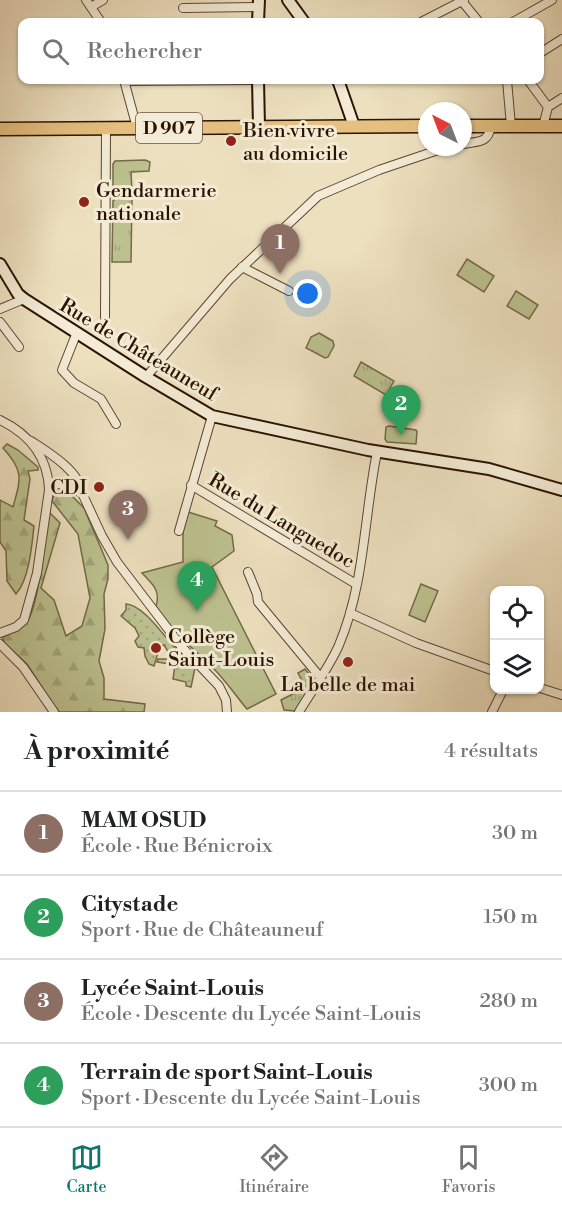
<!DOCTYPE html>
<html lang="fr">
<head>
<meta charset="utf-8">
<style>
	body { margin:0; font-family:"Libre Bodoni",serif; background:#f6f6f6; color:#202124 }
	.controls { position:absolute; right:18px; bottom:18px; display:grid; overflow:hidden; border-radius:12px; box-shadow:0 2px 4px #0004 }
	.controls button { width:54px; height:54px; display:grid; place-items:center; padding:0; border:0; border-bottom:2px solid #e0e0e0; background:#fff; color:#202124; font:30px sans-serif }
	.compass { position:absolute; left:418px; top:102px; width:54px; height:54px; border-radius:50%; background:#fff; box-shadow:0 2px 4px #0004; rotate:318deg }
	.you { position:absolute; left:308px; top:294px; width:21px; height:21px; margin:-15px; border:4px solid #fff; border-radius:50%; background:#1a73e8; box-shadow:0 0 0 9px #1a73e833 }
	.badge { display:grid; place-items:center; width:39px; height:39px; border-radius:50%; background:#0f766e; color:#fff; font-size:20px; font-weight:700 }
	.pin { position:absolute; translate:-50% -50px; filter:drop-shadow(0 2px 3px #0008) }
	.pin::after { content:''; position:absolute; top:32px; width:21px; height:18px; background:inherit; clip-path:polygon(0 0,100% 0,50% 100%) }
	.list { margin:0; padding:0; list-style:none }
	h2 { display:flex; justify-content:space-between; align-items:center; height:78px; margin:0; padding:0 24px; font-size:26px }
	h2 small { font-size:20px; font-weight:400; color:#757577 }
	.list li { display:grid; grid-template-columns:39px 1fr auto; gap:18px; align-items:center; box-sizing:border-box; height:84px; padding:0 24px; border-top:2px solid #e0e0e0 }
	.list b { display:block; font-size:22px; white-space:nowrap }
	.list p { margin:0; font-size:20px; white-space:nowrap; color:#757577 }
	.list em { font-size:20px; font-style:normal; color:#757577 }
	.icon { flex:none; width:33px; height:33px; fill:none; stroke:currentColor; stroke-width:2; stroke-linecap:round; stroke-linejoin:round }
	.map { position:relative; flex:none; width:562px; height:712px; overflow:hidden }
	.search { position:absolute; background:#fff; box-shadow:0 2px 4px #0004; left:18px; right:18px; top:18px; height:66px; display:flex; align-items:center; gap:15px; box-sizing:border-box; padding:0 21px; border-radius:12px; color:#757577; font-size:22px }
	.sheet { height:414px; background:#fff }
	nav { display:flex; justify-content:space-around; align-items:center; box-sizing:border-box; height:84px; border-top:2px solid #e0e0e0; background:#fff; font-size:16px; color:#757577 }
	nav a { display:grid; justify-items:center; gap:3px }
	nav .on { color:#0f766e }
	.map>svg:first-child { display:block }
	.grass { fill:url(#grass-tufts); stroke:#746a48; stroke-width:1.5 }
	.forest { fill:url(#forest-firs); stroke:#746a48; stroke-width:1.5 }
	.park { fill:url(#park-dots); stroke:#746a48; stroke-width:1.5 }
	.garden { fill:#bcc18f; stroke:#746a48; stroke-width:1.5 }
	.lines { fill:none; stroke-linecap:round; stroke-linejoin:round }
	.street-casing { stroke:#5c4630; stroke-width:10 }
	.secondary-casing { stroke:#2c1300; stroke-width:14 }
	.primary-casing { stroke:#2c1300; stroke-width:15 }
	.street { stroke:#f3ebd5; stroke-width:8 }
	.secondary { stroke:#f3ebd5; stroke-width:10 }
	.primary { stroke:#e6c080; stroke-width:12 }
	.poi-dot { fill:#8f2418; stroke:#f3ebd5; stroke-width:2 }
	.labels { text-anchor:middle; stroke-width:6; stroke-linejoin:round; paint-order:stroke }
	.shield { fill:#f3ebd5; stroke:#685440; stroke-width:1.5 }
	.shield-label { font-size:18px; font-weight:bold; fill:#2c1300 }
	.poi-label { font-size:20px; fill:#2c1300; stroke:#f3ebd5; text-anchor:start }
	.street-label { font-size:20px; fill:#2c1300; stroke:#f3ebd5 }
</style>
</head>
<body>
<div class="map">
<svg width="562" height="712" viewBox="0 0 562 712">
	<defs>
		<pattern id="grass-tufts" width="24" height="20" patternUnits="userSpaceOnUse" patternTransform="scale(1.5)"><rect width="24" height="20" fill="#bcc18f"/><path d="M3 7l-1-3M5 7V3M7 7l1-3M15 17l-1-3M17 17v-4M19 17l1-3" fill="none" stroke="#a2a57a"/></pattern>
		<pattern id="forest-firs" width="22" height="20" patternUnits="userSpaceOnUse" patternTransform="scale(1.5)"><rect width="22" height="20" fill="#bcc18f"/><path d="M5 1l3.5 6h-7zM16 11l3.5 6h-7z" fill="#a2a57a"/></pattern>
		<pattern id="park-dots" width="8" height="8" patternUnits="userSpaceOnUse" patternTransform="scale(1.5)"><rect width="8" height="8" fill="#bcc18f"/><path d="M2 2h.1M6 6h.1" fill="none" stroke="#a2a57a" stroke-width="1.8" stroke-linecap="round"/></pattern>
	</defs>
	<rect width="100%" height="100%" fill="#ede0bf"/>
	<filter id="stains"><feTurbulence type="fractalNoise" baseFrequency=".00333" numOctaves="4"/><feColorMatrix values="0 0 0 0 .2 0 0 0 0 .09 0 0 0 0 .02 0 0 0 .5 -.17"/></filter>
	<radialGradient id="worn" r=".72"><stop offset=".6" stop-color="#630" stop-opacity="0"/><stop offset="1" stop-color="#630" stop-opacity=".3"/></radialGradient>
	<g class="grass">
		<polygon points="145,160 150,162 149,171 131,172 132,191 113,191 113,164 115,161"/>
		<polygon points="117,198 132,198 131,262 112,262 113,201"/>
		<polygon points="319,333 333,341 334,346 328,357 325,358 306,348 311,337"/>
		<polygon points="361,362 394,381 386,395 354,376"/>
		<polygon points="305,669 315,681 295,711 284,710 281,700 301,690 305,686 298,673"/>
	</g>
	<g class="forest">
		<path d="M7,444L18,450L38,467V470L28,471L30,479L24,520L34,526C32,545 29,580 16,594L7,581L6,551L0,542V500L13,507C21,478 24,471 3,448Z"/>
		<path d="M56,488H60L67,491L84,508L108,565V579L104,594L105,629L99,661L104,678V699L145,704L144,712H58L27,664L5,644L2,637C11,633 20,629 26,623C39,609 45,534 49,512L60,523L41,588L54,600L66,636L82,626L90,598L78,534L52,501Z"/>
	</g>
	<path class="park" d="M126,604C148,605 174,654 195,668L191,687L186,686V682L173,679L175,665L157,662L158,659H173L164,645L160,646L154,666L149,664L145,656L144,648L138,647L135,641L139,636L135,628L121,616L126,610Z"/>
	<g class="garden">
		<polygon points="467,259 494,276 484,292 457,275"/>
		<polygon points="516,291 538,305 529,319 507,306"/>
		<polygon points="389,426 416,430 417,432 416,444 387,442 385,439 386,427"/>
		<path d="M188,512L217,521L215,526L232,535L234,551L212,567L276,694L247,709C236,696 226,681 214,669C194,648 170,632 156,606C161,590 152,584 142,573L183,562V528Z"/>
		<polygon points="421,584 438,591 425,622 409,615"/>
	</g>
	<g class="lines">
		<defs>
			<g id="street">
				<polyline points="86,0 101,22"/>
				<polyline points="461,0 479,22"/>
				<polyline points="91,7 103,0"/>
				<polyline points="183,8 258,7"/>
				<polyline points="421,22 464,0"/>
				<polyline points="513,22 552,0"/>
				<polyline points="540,53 562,39"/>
				<polyline points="124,80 137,128"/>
				<polyline points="507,80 511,126"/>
				<polyline points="528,80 548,107"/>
				<polyline points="124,81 255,80"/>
				<polyline points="543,126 548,107 562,98"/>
				<path d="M463,144C478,141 488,144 491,126"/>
				<polyline points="242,267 289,291"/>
				<polyline points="0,309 24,299"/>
				<polyline points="105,317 106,129"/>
				<polyline points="0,322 19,347"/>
				<polyline points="77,332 62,370 74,383 101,399 116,424"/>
				<polyline points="146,377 230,279 318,196 379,170 447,147"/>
				<path d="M0,420C29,434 48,457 49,490L37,573L24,620L16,627L0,633"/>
				<path d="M31,441C48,452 80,471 82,493L102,536L117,562L181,646L219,686L226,700L227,712"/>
				<polyline points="191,485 356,584"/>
				<path d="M49,490C56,477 71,489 82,493"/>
				<polyline points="179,531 212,416"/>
				<polyline points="248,572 257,594 258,602 320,677"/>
				<polyline points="350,613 416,643 494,671"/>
				<polyline points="0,644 23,667 54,712"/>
				<polyline points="540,688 562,695"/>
				<path d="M299,712C312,690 329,668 339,645C365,583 364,516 377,452"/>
				<polyline points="492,712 503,690"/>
			</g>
			<g id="secondary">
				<polyline points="288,0 304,22"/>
				<polyline points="258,22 259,0"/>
				<polyline points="258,80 259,127"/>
				<polyline points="338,80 354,126"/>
				<polyline points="0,264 18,294 24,299 146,377 212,416 368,450 489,469 562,490"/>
			</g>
			<g id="primary">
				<polyline points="463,126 562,126"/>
				<polyline points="0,129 427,126"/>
			</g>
		</defs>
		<use href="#street" class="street-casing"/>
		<use href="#secondary" class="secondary-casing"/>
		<use href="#primary" class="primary-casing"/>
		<use href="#street" class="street"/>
		<use href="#secondary" class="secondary"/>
		<use href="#primary" class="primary"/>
	</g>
	<g class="poi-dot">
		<circle cx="231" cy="141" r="6"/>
		<circle cx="84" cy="202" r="6"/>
		<circle cx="99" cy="487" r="6"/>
		<circle cx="156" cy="648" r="6"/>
		<circle cx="348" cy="662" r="6"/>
	</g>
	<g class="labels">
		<rect class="shield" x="136" y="113" width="66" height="30" rx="4.5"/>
		<g class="shield-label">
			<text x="169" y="134">D 907</text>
		</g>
		<g class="poi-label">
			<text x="243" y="137">Bien vivre<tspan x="243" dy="23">au domicile</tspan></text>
			<text x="96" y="197">Gendarmerie<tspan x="96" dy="23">nationale</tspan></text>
			<text x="87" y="494" text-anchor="end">CDI</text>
			<text x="168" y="643">Collège<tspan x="168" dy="23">Saint-Louis</tspan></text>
			<text x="348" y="691" text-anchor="middle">La belle de mai</text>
		</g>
		<g class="street-label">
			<text transform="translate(139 349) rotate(31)" y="7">Rue de Châteauneuf</text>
			<text transform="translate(282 520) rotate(31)" y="7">Rue du Languedoc</text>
		</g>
	</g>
	<rect width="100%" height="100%" filter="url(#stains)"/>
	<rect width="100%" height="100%" fill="url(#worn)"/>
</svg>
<div class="controls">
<button><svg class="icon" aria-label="locate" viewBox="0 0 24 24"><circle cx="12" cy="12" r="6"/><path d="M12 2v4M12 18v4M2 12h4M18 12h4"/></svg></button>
<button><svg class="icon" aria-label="layers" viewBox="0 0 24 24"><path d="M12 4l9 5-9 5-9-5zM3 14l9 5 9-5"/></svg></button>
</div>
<svg class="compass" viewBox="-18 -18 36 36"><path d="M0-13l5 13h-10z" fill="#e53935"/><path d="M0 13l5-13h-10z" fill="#757577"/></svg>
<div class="you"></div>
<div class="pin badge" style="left:280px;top:274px;background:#8d6e63">1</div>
<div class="pin badge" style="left:401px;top:435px;background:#2e9e5b">2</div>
<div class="pin badge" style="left:128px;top:540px;background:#8d6e63">3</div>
<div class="pin badge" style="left:197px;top:611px;background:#2e9e5b">4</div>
<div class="search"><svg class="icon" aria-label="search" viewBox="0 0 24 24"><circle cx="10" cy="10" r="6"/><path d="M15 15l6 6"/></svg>Rechercher</div>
</div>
<section class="sheet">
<h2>À proximité<small>4 résultats</small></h2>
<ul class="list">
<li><span class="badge" style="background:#8d6e63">1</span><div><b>MAM OSUD</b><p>École · Rue Bénicroix</p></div><em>30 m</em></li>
<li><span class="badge" style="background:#2e9e5b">2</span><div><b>Citystade</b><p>Sport · Rue de Châteauneuf</p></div><em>150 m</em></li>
<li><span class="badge" style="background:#8d6e63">3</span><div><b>Lycée Saint-Louis</b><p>École · Descente du Lycée Saint-Louis</p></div><em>280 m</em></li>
<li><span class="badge" style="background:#2e9e5b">4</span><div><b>Terrain de sport Saint-Louis</b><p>Sport · Descente du Lycée Saint-Louis</p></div><em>300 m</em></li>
</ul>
</section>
<nav>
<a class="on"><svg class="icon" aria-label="map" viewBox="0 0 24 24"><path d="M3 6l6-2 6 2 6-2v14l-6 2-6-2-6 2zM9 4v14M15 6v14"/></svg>Carte</a>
<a><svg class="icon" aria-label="directions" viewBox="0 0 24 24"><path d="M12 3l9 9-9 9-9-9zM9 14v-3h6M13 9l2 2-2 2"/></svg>Itinéraire</a>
<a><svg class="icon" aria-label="saved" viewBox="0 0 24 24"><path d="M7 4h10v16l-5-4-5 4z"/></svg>Favoris</a>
</nav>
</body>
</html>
